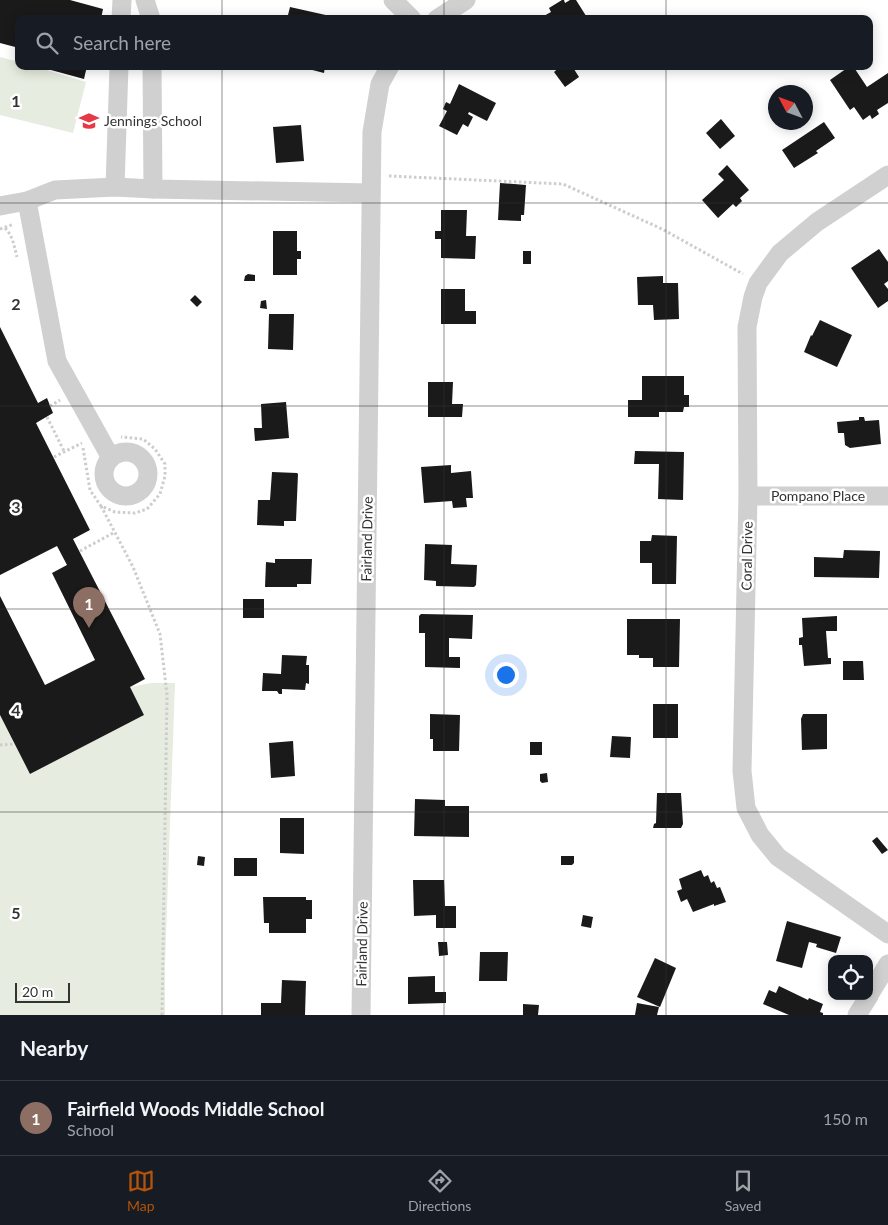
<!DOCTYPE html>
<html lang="en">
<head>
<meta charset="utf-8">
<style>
	body { margin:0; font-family:Lato,sans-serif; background:#242831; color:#f1f3f6 }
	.controls { position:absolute; right:15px; bottom:15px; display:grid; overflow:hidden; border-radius:10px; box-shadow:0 2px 12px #0003 }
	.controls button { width:45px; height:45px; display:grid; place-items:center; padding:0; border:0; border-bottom:1px solid #363941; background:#171b24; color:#f1f3f6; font:25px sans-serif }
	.compass { position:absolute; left:768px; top:85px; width:45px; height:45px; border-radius:50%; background:#171b24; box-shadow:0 2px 12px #0003; rotate:311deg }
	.scale { position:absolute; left:15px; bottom:12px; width:55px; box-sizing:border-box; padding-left:5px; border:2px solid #333; border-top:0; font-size:14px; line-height:18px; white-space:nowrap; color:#333; -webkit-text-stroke:4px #fff; paint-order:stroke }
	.you { position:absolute; left:505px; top:674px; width:18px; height:18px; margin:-12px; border:4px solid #fff; border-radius:50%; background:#1a73e8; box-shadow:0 0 0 8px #1a73e833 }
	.badge { display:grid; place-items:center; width:32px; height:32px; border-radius:50%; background:#b45309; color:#fff; font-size:16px; font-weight:700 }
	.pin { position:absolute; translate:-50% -41px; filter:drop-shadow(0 1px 2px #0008) }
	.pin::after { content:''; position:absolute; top:26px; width:18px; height:15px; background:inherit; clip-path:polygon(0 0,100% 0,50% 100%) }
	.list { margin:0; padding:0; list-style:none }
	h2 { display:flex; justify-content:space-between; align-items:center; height:65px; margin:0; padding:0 20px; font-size:21px }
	h2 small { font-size:16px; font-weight:400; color:#9ea1a6 }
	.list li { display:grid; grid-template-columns:32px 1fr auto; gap:15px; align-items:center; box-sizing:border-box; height:75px; padding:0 20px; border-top:1px solid #363941 }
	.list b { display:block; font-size:19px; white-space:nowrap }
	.list p { margin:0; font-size:16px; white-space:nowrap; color:#9ea1a6 }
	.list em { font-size:16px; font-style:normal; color:#9ea1a6 }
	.icon { flex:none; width:28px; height:28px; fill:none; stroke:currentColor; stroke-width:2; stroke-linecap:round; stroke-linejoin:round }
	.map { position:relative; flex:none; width:888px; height:1015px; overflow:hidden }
	.search { position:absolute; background:#171b24; box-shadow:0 2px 12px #0003; left:15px; right:15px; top:15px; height:55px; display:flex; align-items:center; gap:12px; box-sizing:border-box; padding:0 18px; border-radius:10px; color:#9ea1a6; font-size:19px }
	.sheet { height:140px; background:#171b24 }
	nav { display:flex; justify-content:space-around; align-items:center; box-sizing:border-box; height:70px; border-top:1px solid #363941; background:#171b24; font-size:14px; color:#9ea1a6 }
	nav a { display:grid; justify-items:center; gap:2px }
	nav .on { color:#b45309 }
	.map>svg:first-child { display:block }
	.green { fill:#e6ecdf }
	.building { fill:#1a1a1a }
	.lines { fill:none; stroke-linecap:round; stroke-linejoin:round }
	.path { stroke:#cdcdcd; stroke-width:3; stroke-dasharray:2.5 2.5; stroke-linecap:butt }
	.minor { stroke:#d0d0d0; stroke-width:19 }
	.grid { fill:none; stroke:#333; stroke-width:1; stroke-opacity:0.55 }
	.labels { text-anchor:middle; stroke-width:5; stroke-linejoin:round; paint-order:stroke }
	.poi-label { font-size:14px; fill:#333; stroke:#fff; text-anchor:start }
	.street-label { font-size:14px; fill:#333; stroke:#fff }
	.grid-label { font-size:16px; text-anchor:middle; font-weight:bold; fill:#333; stroke:#fff; stroke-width:5; stroke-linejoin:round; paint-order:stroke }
</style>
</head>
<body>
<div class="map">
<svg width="888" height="1015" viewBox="0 0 888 1015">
	<rect width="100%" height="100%" fill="#fff"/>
	<g class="green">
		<polygon points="0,57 19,62 19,66 33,66 86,82 73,133 0,115"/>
		<polygon points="151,683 175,683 165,965 165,1015 0,1015 0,715 30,774 144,715 130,687"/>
	</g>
	<g class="building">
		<polygon points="0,0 70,0 103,9 101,19 19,19 19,48 0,43"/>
		<polygon points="562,0 564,0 565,3 570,0 576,0 588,19 543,19 542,17 551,12 549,8"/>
		<polygon points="290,7 339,18 339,19 287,19"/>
		<polygon points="53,66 87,66 84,79 51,70"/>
		<polygon points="297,66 325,66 324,73"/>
		<polygon points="561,66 572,66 579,77 565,87 554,72"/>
		<polygon points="850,66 853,66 867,87 888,73 888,103 877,110 879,114 872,119 870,115 863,120 854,107 850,110 830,80"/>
		<polygon points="459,84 496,103 487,121 469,112 468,114 473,117 468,127 463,124 457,135 439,126 447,111 443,109 446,102 450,104"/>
		<polygon points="721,119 735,136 720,149 706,133"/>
		<polygon points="824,122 835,138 816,151 818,153 794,168 782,150"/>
		<polygon points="301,125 304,161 276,163 273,127"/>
		<polygon points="727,165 749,190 740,198 742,201 736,207 733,204 718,218 702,200 724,180 718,174"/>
		<polygon points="500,183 526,185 524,215 521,215 521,221 498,220"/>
		<polygon points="441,210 467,210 466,236 476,236 475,259 441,258 441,239 435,239 435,231 441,231"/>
		<polygon points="273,231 297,231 297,251 301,251 301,259 297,259 297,275 273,275"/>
		<polygon points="879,249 888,262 888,281 884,284 888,289 888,301 878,308 851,268"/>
		<rect x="523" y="251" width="8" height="13"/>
		<polygon points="248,274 255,275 255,281 244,281 245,276"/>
		<polygon points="663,276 663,283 678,283 679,319 654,320 653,305 638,305 637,277"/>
		<polygon points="441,289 465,289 465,311 476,311 476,324 441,324"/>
		<polygon points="195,295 202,302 197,307 190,300"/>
		<polygon points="266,300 267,309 260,308 261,301"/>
		<polygon points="269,314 294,314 293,350 268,349"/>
		<polygon points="820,320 852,335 837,367 804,352 811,335 812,336"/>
		<polygon points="0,327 38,403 47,398 53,413 36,423 90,530 73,539 145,679 130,687 144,715 30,774 0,715 0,596 45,685 95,660 52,573 67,565 57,546 0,575"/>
		<polygon points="642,376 684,376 684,395 689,395 689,407 684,407 683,412 659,412 659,417 628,417 628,400 642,400"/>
		<polygon points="428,382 453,382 452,404 463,404 462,417 428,417"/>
		<polygon points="286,402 289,438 255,441 254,428 262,428 261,404"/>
		<polygon points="859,417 864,417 865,421 879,420 881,444 850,448 845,445 844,433 838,433 837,422 859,420"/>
		<polygon points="635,451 684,452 683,500 658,499 659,464 634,464"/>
		<polygon points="451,465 451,473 471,471 473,498 466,498 467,507 453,508 452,501 424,503 421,467"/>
		<polygon points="272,472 297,473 298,474 296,521 284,521 284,526 257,525 258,500 270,500"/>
		<polygon points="652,535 677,536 676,584 652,584 652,563 640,563 640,541 651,541"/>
		<polygon points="425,544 452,545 451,564 477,565 476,585 474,587 436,586 436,581 424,580"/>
		<polygon points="844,550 880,551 879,578 814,577 814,557 843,558"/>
		<polygon points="275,559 312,559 311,584 297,584 297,587 265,587 266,562 275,563"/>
		<rect x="243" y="599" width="21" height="19"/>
		<polygon points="421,614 473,615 472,639 449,638 449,657 460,657 460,668 425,667 425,633 419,633 419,616"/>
		<polygon points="837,616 837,631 826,631 828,658 831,658 831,664 804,666 802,645 799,645 799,638 803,637 802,618"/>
		<polygon points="627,619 680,619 679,667 653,667 653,658 639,658 639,655 627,655"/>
		<polygon points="282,655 307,656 306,665 309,665 309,684 306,683 305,690 282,689 282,694 279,694 277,691 262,691 263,673 281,674"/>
		<polygon points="843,661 863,661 864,680 843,680"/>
		<rect x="653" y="704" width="25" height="34"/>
		<polygon points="430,714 460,715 459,751 433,751 433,739 430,739"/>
		<polygon points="803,714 827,714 827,749 802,750 801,719"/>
		<polygon points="612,736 631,737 630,758 610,757"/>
		<polygon points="293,741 295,776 271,778 269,743"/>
		<rect x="530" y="742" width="12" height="13"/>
		<polygon points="547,773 548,782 542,783 540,781 540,774"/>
		<polygon points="657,793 681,793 683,824 681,828 653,828 654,824 656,823"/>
		<polygon points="415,799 445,800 445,806 469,806 469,837 414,836"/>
		<polygon points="280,818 304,818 304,854 280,853"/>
		<polygon points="877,837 888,850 882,854 872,841"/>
		<polygon points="198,856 205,857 204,866 197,865"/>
		<polygon points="561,856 574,856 574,863 572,865 561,865"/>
		<rect x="234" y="858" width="23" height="18"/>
		<polygon points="701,870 704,877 708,875 711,883 714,881 717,888 720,887 726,902 714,906 714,904 693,912 687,899 681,902 677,891 682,889 679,879"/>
		<polygon points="413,880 444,880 445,906 456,906 456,928 436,928 436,915 414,916"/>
		<polygon points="263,897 306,897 306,900 312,900 312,919 306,919 306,933 269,933 269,923 264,923"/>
		<polygon points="583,915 593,917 591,928 581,926"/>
		<polygon points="787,921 841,937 836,953 816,947 817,944 809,942 802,968 776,961"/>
		<polygon points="438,942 447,942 448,955 439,956"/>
		<polygon points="480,952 508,952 507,981 479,981"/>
		<polygon points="655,958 676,968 660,1007 637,997"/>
		<polygon points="435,976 435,992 446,992 446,1003 408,1004 408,977"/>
		<polygon points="282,980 306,981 305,1015 261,1015 261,1003 281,1003"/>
		<polygon points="779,986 808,1000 809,998 823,1004 820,1012 823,1013 823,1015 789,1015 763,1004 769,990 776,993"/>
		<polygon points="637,1003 659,1007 657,1015 635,1015"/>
		<polygon points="523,1004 539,1005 538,1015 523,1015"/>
	</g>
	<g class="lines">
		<g class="path">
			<polyline points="389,176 563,184 662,229 743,274"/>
			<path d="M5,228C13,236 14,246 17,257"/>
			<polyline points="0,229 14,224"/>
			<polyline points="50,406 60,400"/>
			<polyline points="47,417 64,451"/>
			<polyline points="83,448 90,490 101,506 115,512 135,513 147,509 160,494 165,476 165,464 155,449 143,439 121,437"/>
			<polyline points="54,457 82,443"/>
			<polyline points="101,506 133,567 160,634 167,695 162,1015"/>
			<polyline points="80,551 115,532"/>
			<polyline points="0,745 15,744"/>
		</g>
		<g class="minor">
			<polyline points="145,0 151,19"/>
			<polyline points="393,0 412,19"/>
			<polyline points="121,19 122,0"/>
			<polyline points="437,19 466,0"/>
			<polyline points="152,66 153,189"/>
			<polyline points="888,175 817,222 780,253 758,283 753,297 747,327 748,496 742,771 746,808 760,835 778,857 888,934"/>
			<polyline points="115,187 119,66"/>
			<polyline points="27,201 57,361 111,458"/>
			<polyline points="0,206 27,201 55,190 115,187 153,189 371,193"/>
			<circle cx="126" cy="474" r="22"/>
			<polyline points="748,496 888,496"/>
			<polyline points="869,995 888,964"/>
			<polyline points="361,1015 372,132 380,84 390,66"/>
			<polyline points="857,1015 869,996"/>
		</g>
	</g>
	<path class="grid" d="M222,0V19M444,0V19M666,0V19M222,66V1015M444,66V1015M666,66V1015M0,203H888M0,406H888M0,609H888M0,812H888"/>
	<defs>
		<symbol id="school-bare" viewBox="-9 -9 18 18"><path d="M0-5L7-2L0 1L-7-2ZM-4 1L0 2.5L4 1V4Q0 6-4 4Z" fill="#e63946" stroke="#fff" stroke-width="2.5" paint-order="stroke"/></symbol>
	</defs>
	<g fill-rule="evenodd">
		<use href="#school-bare" x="75" y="107" width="28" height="28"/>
	</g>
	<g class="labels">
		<g class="poi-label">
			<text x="104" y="126">Jennings School</text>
		</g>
		<g class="street-label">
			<text x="818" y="501">Pompano Place</text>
			<text transform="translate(367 539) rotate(-89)" y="5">Fairland Drive</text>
			<text transform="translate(747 556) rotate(-89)" y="5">Coral Drive</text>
			<text transform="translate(362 944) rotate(-89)" y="5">Fairland Drive</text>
		</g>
	</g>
	<g class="grid-label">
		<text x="16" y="107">1</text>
		<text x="16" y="310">2</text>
		<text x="16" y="513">3</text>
		<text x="16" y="716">4</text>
		<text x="16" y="919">5</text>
	</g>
</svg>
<div class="controls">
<button><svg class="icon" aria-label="locate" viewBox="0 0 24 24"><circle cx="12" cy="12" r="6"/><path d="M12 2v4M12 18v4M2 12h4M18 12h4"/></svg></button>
</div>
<svg class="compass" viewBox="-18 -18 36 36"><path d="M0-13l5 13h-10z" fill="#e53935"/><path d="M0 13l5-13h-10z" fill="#9ea1a6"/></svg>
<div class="scale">20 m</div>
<div class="you"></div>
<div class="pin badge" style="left:89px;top:628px;background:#8d6e63">1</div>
<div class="search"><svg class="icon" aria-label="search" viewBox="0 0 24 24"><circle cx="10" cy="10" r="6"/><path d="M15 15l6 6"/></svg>Search here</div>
</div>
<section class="sheet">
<h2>Nearby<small></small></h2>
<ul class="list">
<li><span class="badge" style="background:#8d6e63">1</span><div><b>Fairfield Woods Middle School</b><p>School</p></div><em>150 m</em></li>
</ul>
</section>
<nav>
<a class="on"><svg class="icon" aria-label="map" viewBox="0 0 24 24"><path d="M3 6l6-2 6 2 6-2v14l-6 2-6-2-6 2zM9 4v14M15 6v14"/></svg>Map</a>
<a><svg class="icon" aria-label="directions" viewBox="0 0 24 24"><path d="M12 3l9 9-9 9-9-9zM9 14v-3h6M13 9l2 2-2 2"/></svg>Directions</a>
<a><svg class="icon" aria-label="saved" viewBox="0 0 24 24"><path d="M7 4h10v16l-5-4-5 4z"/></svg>Saved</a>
</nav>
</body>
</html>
